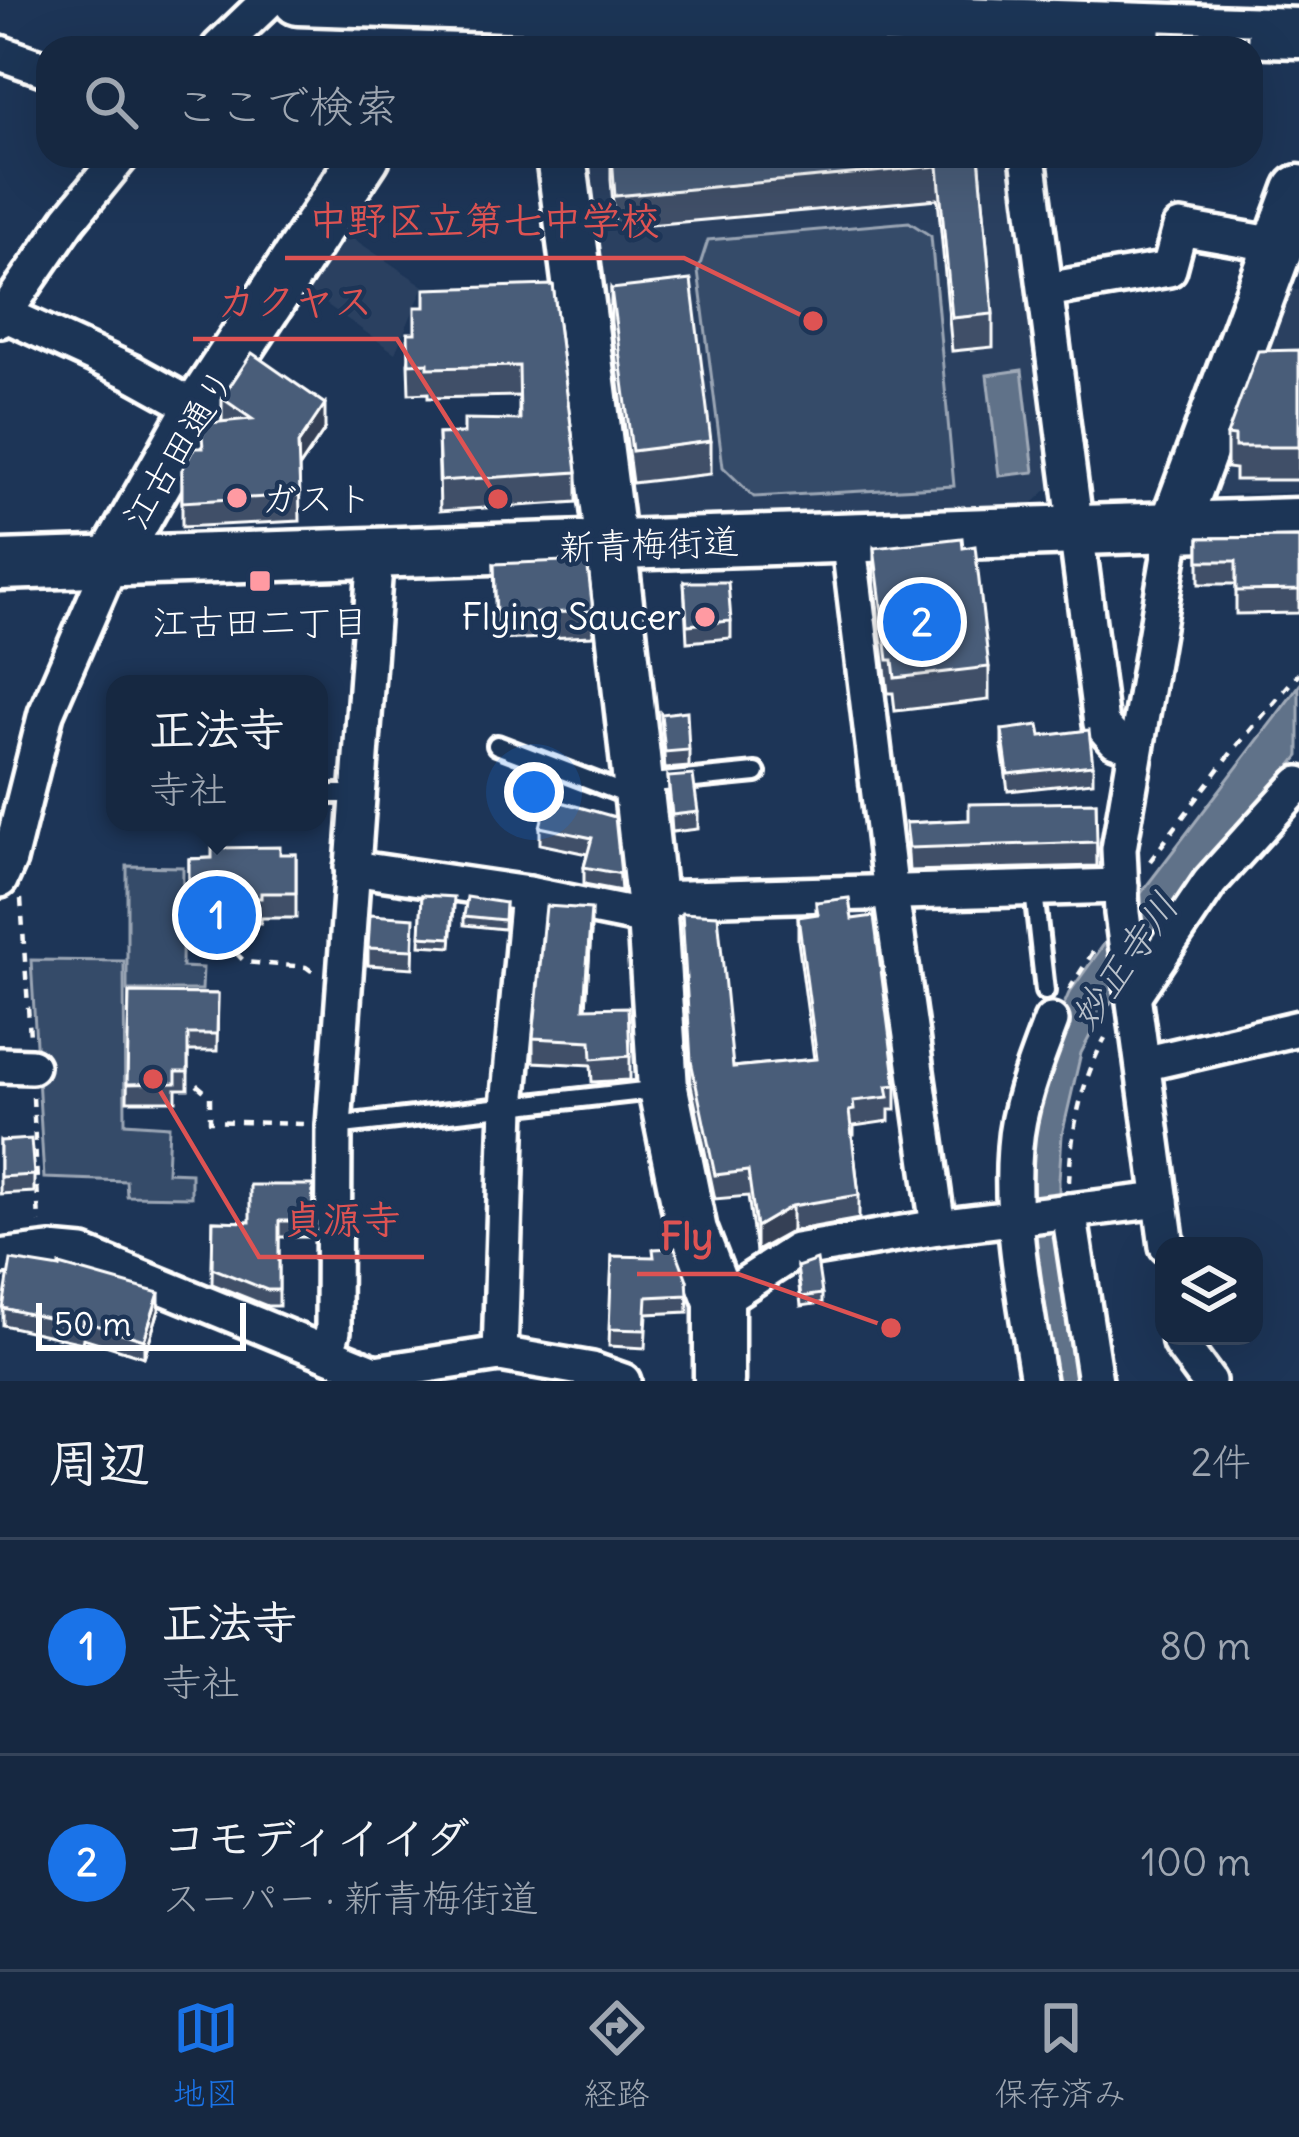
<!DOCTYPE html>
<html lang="ja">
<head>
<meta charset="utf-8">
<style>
	body { margin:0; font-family:Delius,"Klee One",sans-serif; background:#23344c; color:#f1f3f6 }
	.controls { position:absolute; right:36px; bottom:36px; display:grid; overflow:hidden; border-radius:24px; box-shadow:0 12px 48px #0002 }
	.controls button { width:108px; height:108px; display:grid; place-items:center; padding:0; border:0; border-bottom:3px solid #35445a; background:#162841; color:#f1f3f6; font:60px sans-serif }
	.scale { position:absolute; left:36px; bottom:30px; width:210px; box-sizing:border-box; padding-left:12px; border:6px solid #fff; border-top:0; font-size:33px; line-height:42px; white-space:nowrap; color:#fff; -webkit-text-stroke:9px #1d3557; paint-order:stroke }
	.you { position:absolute; left:534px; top:792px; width:42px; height:42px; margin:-30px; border:9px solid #fff; border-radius:50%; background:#1a73e8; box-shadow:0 0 0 18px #1a73e833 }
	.badge { display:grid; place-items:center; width:78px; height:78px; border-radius:50%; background:#1a73e8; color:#fff; font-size:39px; font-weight:700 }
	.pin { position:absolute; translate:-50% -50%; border:6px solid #fff; box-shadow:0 3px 12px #0006 }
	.popup { position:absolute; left:106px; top:675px; width:222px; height:156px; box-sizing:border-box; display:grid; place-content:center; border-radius:24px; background:#162841; filter:drop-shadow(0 3px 9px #0005); font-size:39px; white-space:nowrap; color:#9ea6b1 }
	.popup b { font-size:45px; color:#f1f3f6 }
	.popup::after { content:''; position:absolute; left:50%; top:100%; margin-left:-24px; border:24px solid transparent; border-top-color:#162841 }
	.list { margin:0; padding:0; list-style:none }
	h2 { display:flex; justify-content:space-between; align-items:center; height:156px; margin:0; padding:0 48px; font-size:51px }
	h2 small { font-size:39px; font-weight:400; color:#9ea6b1 }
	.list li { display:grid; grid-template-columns:78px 1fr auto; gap:36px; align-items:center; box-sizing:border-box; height:216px; padding:0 48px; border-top:3px solid #35445a }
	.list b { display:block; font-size:45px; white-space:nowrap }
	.list p { margin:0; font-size:39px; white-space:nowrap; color:#9ea6b1 }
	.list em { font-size:39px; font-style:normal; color:#9ea6b1 }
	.icon { flex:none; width:66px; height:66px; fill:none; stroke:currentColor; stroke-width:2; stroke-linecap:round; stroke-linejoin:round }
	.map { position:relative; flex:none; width:1299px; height:1381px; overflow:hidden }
	.search { position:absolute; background:#162841; box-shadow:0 12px 48px #0002; left:36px; right:36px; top:36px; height:132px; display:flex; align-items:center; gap:30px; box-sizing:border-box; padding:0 42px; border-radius:36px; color:#9ea6b1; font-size:45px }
	.sheet { height:588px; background:#162841 }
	nav { display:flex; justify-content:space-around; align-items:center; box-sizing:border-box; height:168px; border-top:3px solid #35445a; background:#162841; font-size:33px; color:#9ea6b1 }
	nav a { display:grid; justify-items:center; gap:6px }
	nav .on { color:#1a73e8 }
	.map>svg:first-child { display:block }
	.built { fill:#2a4161 }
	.green { fill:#364b69; stroke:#9aa5b4; stroke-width:3 }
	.water { fill:#617289; stroke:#a0aab8; stroke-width:3 }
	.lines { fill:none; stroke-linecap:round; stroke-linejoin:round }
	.lane-casing { stroke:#fff; stroke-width:26 }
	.street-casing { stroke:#fff; stroke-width:42 }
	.secondary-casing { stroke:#fff; stroke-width:57 }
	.path { stroke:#fff; stroke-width:4.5; stroke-dasharray:9 9; stroke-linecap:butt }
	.lane { stroke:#1d3557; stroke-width:16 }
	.street { stroke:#1d3557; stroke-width:33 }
	.secondary { stroke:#1d3557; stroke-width:48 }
	.wall { fill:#405068; stroke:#fff; stroke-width:3 }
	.shaded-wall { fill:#344155; stroke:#fff; stroke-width:3 }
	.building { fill:#4a5d79; stroke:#fff; stroke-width:3 }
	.poi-dot { fill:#ff9aa2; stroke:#1d3557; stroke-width:4.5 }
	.labels { text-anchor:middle; stroke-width:9; stroke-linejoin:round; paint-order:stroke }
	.street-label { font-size:36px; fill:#fff; stroke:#1d3557 }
	.poi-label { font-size:36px; fill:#fff; stroke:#1d3557; text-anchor:start }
	.water-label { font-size:39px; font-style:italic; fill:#b8c0ca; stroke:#1d3557 }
	.leader { fill:none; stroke:#de5353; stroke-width:4.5 }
	.callout-dot { fill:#de5353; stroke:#1d3557; stroke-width:4.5 }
	.callout-label { font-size:39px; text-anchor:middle; font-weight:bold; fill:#de5353; stroke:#1d3557; stroke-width:9; stroke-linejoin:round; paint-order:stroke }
</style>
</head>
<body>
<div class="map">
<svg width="1299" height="1381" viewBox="0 0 1299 1381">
	<rect width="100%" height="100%" fill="#1d3557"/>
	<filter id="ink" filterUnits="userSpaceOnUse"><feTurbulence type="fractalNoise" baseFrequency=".00833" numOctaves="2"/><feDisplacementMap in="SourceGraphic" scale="24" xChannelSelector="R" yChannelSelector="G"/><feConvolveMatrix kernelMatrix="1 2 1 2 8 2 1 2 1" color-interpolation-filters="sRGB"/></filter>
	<g filter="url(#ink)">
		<g class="built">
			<polygon points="573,156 1014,156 1051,486 1033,503 641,523 615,494"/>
			<polygon points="342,231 424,286 395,353 305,289"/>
			<polygon points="1278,290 1299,290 1299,492 1214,495 1201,481"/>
		</g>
		<g class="green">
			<polygon points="909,222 931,236 954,486 754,497 723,467 698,271 708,240"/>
			<polygon points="127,866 183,867 182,967 203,968 202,990 127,990"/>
			<polygon points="31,960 124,961 125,1123 169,1126 167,1172 191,1173 191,1197 127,1196 126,1181 44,1178"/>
		</g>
		<g class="water">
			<polygon points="1022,370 1034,472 999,476 987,375"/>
			<polygon points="1299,686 1299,756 1171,915 1096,1024 1081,1053 1062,1135 1059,1180 1059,1232 1083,1381 1047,1381 1019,1195 1054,1028 1069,993 1138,897"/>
		</g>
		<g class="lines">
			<defs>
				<g id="lane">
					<polyline points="497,745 636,798"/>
					<polyline points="643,784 756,773"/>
					<polyline points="319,794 358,794"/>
					<polyline points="1034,891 1045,991"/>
					<polyline points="334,1126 661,1089"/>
				</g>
				<g id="street">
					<polyline points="219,48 269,0"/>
					<polyline points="0,53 48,70"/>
					<polyline points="1028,156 1101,724 1115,740 1135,747"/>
					<polyline points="1046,290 1169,269 1180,228 1277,245"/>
					<polyline points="0,312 131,372 198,409"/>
					<polyline points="0,320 69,220 121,156"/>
					<polyline points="848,537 891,894 938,1227"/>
					<polyline points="352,868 528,894 652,919"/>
					<polyline points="0,880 9,860 46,713 112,561"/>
					<polyline points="651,899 1121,886"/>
					<polyline points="1135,993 1210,882 1299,784"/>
					<polyline points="1143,1064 1299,1028"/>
					<polyline points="0,1065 31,1066"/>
					<polyline points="1069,1211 1095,1381"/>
					<polyline points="1167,1246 1122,913 1119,849 1174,527"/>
					<polyline points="0,1257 50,1251 83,1254 375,1373 500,1354 592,1370 623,1381"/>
					<polyline points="719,1301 796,1251 938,1227 1161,1200"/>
					<polyline points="1179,1336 1180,1343 1208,1381"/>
					<polyline points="326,1353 333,1331 334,1126 376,552"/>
					<polyline points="500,1354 508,1106 528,894"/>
					<path d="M1038,1381C1026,1303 1009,1226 1015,1147C1018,1104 1036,1061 1051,1021"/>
				</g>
				<g id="secondary">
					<polyline points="298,0 1299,33"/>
					<polyline points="561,156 615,577 651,899 663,1089 692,1231 719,1301 719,1381"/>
					<polyline points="1174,527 1299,190"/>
					<polyline points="112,561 198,409 365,156"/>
					<polyline points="0,565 1299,523"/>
				</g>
			</defs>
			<use href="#lane" class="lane-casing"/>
			<use href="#street" class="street-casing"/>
			<use href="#secondary" class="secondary-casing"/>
			<g class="path">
				<polyline points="1150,861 1231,753 1299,673"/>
				<polyline points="21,899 30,1037"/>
				<polyline points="236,953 245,962 306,967 313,972"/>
				<polyline points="1069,990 1095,949"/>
				<polyline points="197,1085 210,1096 210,1121 303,1124"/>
				<polyline points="33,1097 39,1223"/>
				<path d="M1069,1182C1071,1132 1081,1082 1105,1038"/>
			</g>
			<use href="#lane" class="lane"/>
			<use href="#street" class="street"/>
			<use href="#secondary" class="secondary"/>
		</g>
		<g class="wall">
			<polygon points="611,156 979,156 993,314 993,347 952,351 938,199 615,228 611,180"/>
			<polygon points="553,285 577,472 577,502 440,511 438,434 464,433 519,420 519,396 428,398 428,393 409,394 408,363 415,333 425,307"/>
			<polygon points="611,289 711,441 711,474 632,483 611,322"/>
			<polygon points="1299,350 1299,480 1235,480 1235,469 1227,468 1227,435"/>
			<polygon points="222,398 325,429 299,468 300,521 182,527 182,470 222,422"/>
			<polygon points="1299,537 1299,613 1236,614 1236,584 1199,584 1199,538"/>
			<polygon points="874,548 989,667 989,700 895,711 893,693 888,693 874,581"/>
			<polygon points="494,564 593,611 593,636 496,640"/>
			<polygon points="684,582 731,621 731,638 687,642"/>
			<polygon points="661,714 689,750 689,767 665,769"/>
			<polygon points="1002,730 1041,736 1093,765 1093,782 1008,791 1002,747"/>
			<polygon points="668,777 698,812 698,829 672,832"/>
			<polygon points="1096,802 1097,866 909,871 906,823 969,820"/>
			<polygon points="615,817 621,891 584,884 584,867 587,854 540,844 540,827"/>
			<polygon points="296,854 296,918 261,918 261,923 242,923 242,939 189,939 189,859"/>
			<polygon points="422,895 454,906 451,947 420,945"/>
			<polygon points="816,902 852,919 896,1085 896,1110 889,1110 889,1121 854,1126 854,1135 852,1135 859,1195 859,1219 792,1231 756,1251 748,1196 715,1199 691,1085 682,913 733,1067 814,1059 798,941 798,917 816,914"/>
			<polygon points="505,903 504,929 464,925 464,916"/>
			<polygon points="591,932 586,1008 630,1056 630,1080 592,1082 591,1065 533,1062 533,1038"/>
			<polygon points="414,935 413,968 368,965 368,948"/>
			<polygon points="129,993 218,994 217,1051 188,1051 188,1089 176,1089 176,1101 127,1101"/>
			<polygon points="0,1141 34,1175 34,1192 0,1194"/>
			<polygon points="313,1185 312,1237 279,1237 279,1306 267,1306 212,1284 213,1221 250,1222"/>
			<polygon points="612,1256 687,1280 688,1312 647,1314 645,1348 609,1346"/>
			<polygon points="797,1267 822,1294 822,1303 801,1306"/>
			<polygon points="3,1308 159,1310 144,1357 83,1338 82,1343 3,1325"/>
		</g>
		<g class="shaded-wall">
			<polygon points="325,404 325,429 298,469 298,444"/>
			<polygon points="591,909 591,932 584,1032 584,1008"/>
			<polygon points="792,1206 792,1231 756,1251 756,1227"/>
			<polygon points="159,1293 159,1310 144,1357 144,1340"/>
		</g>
		<g class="building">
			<polygon points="1162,32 1247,35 1247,48 1161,48"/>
			<polygon points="612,156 979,156 993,314 952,318 938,166 615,196"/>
			<polygon points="691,280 711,441 632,451 611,289"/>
			<polygon points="553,285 577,472 440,481 438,434 464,433 464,419 520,420 519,366 428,368 428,363 409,364 408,333 415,333 415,307 425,307 425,289"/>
			<polygon points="1299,350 1299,447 1235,447 1235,436 1227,435 1258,351"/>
			<polygon points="252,353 325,404 298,444 300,495 182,502 182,470 194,448 203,448 202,435 209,423 252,419 222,398"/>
			<polygon points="1299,537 1299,590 1236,591 1236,561 1199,561 1199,538"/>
			<polygon points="962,538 963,548 975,546 989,667 895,678 893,660 888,660 874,548"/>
			<polygon points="587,560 593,611 496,615 494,564"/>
			<polygon points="684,582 728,582 731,621 687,625"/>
			<polygon points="687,711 689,750 665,752 661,714"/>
			<polygon points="1039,725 1041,736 1089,730 1093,765 1008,774 1002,730"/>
			<polygon points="693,775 698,812 672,815 668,777"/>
			<polygon points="547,798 615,817 621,874 584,867 592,838 540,827"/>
			<polygon points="1096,802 1097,842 909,848 906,823 969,820 969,804"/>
			<polygon points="280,847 280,854 296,854 296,893 261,893 261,898 242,898 242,914 189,914 189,859 212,858 212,848"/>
			<polygon points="422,895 454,897 451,938 420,936"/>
			<polygon points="467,897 505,903 504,920 464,916"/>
			<polygon points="849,898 852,919 874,916 896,1085 887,1086 889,1097 853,1101 854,1110 849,1111 859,1195 792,1206 756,1227 748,1171 715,1175 691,1061 682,913 718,915 733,1067 817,1059 798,917 818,914 816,902"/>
			<polygon points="546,906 591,909 584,1008 628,1007 630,1056 592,1059 591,1041 533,1038"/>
			<polygon points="370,915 414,918 413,950 368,948"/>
			<polygon points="129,993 218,994 217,1034 188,1034 188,1072 176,1072 176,1083 127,1084"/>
			<polygon points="31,1139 34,1175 0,1177 0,1141"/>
			<polygon points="250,1185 313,1185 312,1221 279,1221 279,1290 267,1290 212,1268 213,1221 250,1222"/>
			<polygon points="675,1248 687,1280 688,1295 647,1297 645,1330 609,1329 612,1256 654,1257 653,1249"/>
			<polygon points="11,1260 60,1268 60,1265 159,1293 144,1340 83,1321 82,1326 3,1308"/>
			<polygon points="817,1260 822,1294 801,1297 797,1267"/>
		</g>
	</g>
	<g class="poi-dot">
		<circle cx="237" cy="498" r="12"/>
		<rect x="248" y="569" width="24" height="24" rx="6"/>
		<circle cx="705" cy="617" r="12"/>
	</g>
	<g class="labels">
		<g class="street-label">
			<text transform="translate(178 448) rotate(-59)" y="13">江古田通り</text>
			<text transform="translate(649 544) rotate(-2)" y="13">新青梅街道</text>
		</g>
		<g class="poi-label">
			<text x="261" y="511">ガスト</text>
			<text x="681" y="630" text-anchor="end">Flying Saucer</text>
			<text x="260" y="635" text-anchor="middle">江古田二丁目</text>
		</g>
		<g class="water-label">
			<text transform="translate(1124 961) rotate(-55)" y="14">妙正寺川</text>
		</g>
	</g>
	<path class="leader" d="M813 321L684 258H285M498 499L397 339H193M153 1079L259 1257H424M891 1328L738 1274H637"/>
	<g class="callout-dot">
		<circle cx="813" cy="321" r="12"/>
		<circle cx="498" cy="499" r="12"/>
		<circle cx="153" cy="1079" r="12"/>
		<circle cx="891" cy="1328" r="12"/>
	</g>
	<g class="callout-label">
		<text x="484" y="234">中野区立第七中学校</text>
		<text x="295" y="315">カクヤス</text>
		<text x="342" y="1233">貞源寺</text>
		<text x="687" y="1250">Fly</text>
	</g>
</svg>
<div class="controls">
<button><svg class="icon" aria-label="layers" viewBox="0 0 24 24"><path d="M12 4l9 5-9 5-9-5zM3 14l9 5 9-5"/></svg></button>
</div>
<div class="scale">50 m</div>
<div class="you"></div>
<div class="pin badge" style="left:217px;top:915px">1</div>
<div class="popup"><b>正法寺</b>寺社</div>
<div class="pin badge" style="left:922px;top:622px">2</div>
<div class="search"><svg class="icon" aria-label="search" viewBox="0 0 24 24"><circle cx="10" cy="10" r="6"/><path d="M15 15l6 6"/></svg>ここで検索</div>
</div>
<section class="sheet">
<h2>周辺<small>2件</small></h2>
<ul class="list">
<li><span class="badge">1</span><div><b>正法寺</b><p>寺社</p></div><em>80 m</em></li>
<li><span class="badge">2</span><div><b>コモディイイダ</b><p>スーパー · 新青梅街道</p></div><em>100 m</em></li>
</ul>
</section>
<nav>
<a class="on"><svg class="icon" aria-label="map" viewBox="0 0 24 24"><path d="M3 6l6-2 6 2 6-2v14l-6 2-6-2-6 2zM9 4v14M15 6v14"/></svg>地図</a>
<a><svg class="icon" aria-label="directions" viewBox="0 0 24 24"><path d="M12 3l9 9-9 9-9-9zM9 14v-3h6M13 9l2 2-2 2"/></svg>経路</a>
<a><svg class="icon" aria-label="saved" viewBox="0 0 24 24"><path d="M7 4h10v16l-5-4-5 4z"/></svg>保存済み</a>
</nav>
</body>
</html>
